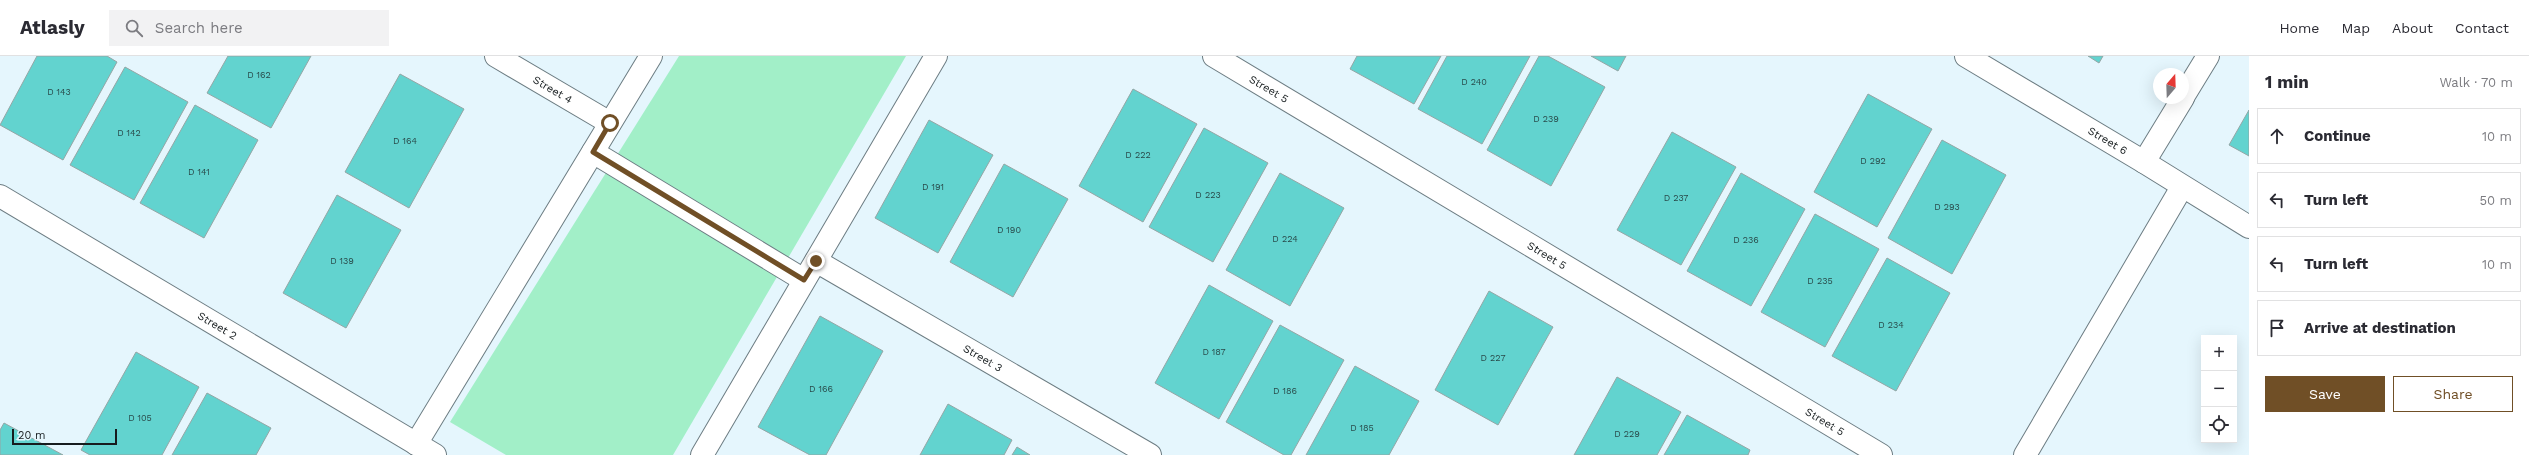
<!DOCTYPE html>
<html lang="en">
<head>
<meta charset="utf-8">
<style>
	body { margin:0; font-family:"Work Sans",sans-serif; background:#f2f2f3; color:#2b2b33 }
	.controls { position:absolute; right:12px; bottom:12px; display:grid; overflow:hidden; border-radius:0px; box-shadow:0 4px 16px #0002 }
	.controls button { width:36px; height:36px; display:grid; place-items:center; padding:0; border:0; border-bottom:1px solid #e1e1e2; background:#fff; color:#2b2b33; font:20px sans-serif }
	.compass { position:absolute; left:2153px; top:12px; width:36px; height:36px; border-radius:50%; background:#fff; box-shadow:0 4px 16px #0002; rotate:19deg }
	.scale { position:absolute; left:12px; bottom:10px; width:105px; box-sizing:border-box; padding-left:4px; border:2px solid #161c1e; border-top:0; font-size:11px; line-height:14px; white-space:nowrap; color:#161c1e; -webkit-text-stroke:3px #e5f6fd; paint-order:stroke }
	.stop { position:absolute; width:12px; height:12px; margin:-9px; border:3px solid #704f26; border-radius:50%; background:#fff }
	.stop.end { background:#704f26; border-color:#fff; box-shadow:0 1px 4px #0008 }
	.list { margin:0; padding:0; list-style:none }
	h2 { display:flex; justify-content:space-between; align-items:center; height:52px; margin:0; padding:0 16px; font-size:17px }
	h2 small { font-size:13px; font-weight:400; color:#7c7c81 }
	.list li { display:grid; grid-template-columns:26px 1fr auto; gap:12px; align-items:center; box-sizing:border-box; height:56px; margin:0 8px 8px; padding:0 8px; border:1px solid #e1e1e2; border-radius:0px }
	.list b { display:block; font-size:15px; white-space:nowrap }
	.list em { font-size:13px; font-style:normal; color:#7c7c81 }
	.actions { display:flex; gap:8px; padding:12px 16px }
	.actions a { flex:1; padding:9px 0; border:1px solid #704f26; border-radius:0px; text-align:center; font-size:14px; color:#704f26 }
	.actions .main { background:#704f26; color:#fff }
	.icon { flex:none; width:22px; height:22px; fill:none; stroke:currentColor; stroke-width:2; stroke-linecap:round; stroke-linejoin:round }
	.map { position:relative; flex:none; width:2249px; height:399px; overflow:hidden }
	header { display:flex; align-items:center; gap:24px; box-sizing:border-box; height:56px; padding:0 20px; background:#fff; border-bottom:1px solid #e1e1e2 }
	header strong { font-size:19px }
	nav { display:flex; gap:22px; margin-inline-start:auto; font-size:14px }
	.search { width:280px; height:36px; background:#f2f2f3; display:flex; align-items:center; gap:10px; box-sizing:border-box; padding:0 14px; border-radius:0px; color:#7c7c81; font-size:15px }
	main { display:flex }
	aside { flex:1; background:#fff }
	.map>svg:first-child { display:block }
	.green { fill:#a2efc8 }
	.building { fill:#62d3cf; stroke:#94a6a5 }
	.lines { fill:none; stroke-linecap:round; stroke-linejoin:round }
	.street-casing { stroke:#6d7d83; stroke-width:24 }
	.secondary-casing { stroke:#6d7d83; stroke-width:24 }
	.street { stroke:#fff; stroke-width:22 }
	.secondary { stroke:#fff; stroke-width:22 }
	.route { stroke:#704f26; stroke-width:5 }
	.labels { text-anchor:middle; stroke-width:3; stroke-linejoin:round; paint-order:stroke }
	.number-label { font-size:9px; fill:#294a4a }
	.street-label { font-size:11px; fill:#161c1e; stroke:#e5f6fd }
</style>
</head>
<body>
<header>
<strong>Atlasly</strong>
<div class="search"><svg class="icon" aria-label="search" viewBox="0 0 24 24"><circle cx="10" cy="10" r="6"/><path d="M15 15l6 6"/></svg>Search here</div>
<nav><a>Home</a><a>Map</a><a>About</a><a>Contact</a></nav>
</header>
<main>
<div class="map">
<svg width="2249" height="399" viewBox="0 0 2249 399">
	<rect width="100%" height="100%" fill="#e5f6fd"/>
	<polygon class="green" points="679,0 906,0 673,399 506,399 450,366"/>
	<g class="building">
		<polygon points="37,0 107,0 117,6 63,104 0,69"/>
		<polygon points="228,0 311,0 271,72 207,37"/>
		<polygon points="1357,0 1441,0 1414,48 1350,13"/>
		<polygon points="1447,0 1530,0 1482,88 1418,53"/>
		<polygon points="1539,0 1548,0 1605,31 1551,130 1487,94"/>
		<polygon points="1591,0 1626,0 1618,15"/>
		<polygon points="2088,0 2103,0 2099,7"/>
		<polygon points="125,11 188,46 134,144 70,109"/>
		<polygon points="400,18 464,53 409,152 345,116"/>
		<polygon points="1133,33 1197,68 1143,166 1079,130"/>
		<polygon points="1868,38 1932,73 1877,171 1814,136"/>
		<polygon points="195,49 258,84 204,182 140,147"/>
		<polygon points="2249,54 2249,100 2229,89"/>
		<polygon points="929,64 993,99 938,197 875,162"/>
		<polygon points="1204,72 1268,107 1213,206 1149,171"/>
		<polygon points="1672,76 1736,111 1681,209 1617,174"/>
		<polygon points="1942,84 2006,119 1952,218 1888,182"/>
		<polygon points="1004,108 1068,143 1013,241 950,206"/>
		<polygon points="1280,117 1344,152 1290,250 1226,214"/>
		<polygon points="1741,117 1805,153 1751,250 1687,215"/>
		<polygon points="337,139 401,174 346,272 283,237"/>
		<polygon points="1815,158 1879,193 1825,291 1761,256"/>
		<polygon points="1887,202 1950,237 1896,335 1832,300"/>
		<polygon points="1209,229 1273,265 1219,363 1155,327"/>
		<polygon points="1489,235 1553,271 1498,369 1435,334"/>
		<polygon points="820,260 883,295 826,399 810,399 758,371"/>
		<polygon points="1280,269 1344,304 1291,399 1284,399 1226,366"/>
		<polygon points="136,296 199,331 162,399 90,399 81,394"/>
		<polygon points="1355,310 1419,345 1389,399 1306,399"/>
		<polygon points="1617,321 1681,356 1657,399 1574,399"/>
		<polygon points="207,337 271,372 256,399 172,399"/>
		<polygon points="948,348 1012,384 1004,399 920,399"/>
		<polygon points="1687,359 1750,394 1748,399 1664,399"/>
		<polygon points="4,367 63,399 0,399 0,374"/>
		<polygon points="1017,391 1030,399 1012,399"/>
	</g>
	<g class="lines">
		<defs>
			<g id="street">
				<path id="s1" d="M496,0L610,67"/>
				<path id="s2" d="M1214,0L1881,399"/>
				<polyline points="2183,41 2208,0"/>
				<polyline points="593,96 804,224"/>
				<polyline points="2144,106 2183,42"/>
				<path id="s3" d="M0,140L435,399"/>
				<path id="s4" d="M816,205L1150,399"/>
				<polyline points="416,388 651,0"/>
				<polyline points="702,399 936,0"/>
				<polyline points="2025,399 2182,131"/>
			</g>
			<g id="secondary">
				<path id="s5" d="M1966,0L2144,106L2249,171"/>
			</g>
		</defs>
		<use href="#street" class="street-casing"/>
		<use href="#secondary" class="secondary-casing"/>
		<use href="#street" class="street"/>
		<use href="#secondary" class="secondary"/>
	</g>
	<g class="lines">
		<polyline class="route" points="610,67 593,96 804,224 816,205"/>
	</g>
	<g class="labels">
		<g class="number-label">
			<text x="259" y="22">D 162</text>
			<text x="1474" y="29">D 240</text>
			<text x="59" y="39">D 143</text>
			<text x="1546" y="66">D 239</text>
			<text x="129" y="80">D 142</text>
			<text x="405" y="88">D 164</text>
			<text x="1138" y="102">D 222</text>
			<text x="1873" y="108">D 292</text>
			<text x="199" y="119">D 141</text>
			<text x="933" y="134">D 191</text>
			<text x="1208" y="142">D 223</text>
			<text x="1676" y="145">D 237</text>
			<text x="1947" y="154">D 293</text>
			<text x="1009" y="177">D 190</text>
			<text x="1285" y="186">D 224</text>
			<text x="1746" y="187">D 236</text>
			<text x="342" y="208">D 139</text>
			<text x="1820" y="228">D 235</text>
			<text x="1891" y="272">D 234</text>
			<text x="1214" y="299">D 187</text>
			<text x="1493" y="305">D 227</text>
			<text x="821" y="336">D 166</text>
			<text x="1285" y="338">D 186</text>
			<text x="140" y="365">D 105</text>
			<text x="1362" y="375">D 185</text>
			<text x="1627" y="381">D 229</text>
		</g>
		<g class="street-label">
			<text dy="4" stroke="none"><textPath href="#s1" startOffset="66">Street 4</textPath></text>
			<text dy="4" stroke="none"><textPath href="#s2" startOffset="64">Street 5</textPath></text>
			<text dy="4" stroke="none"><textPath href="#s5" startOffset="165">Street 6</textPath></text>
			<text dy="4" stroke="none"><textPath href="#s2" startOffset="388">Street 5</textPath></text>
			<text dy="4" stroke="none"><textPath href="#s3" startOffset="253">Street 2</textPath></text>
			<text dy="4" stroke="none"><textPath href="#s4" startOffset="193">Street 3</textPath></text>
			<text dy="4" stroke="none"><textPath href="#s2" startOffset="712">Street 5</textPath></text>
		</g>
	</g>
</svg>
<div class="controls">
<button>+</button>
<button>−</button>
<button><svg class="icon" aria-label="locate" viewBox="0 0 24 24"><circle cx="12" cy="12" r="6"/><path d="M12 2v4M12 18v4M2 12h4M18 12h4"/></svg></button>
</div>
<svg class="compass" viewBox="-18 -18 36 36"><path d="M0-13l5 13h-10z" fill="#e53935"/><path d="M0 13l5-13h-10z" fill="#7c7c81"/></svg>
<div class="scale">20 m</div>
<div class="stop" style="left:610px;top:67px"></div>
<div class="stop end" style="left:816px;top:205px"></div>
</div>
<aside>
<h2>1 min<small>Walk · 70 m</small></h2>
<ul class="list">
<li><svg class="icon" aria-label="ahead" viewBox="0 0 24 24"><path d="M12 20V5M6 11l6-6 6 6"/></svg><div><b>Continue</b></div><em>10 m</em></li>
<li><svg class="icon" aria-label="left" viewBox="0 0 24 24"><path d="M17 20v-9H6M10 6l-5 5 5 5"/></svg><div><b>Turn left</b></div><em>50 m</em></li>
<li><svg class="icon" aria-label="left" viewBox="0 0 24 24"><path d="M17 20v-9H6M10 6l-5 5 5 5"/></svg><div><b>Turn left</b></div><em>10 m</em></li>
<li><svg class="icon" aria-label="arrive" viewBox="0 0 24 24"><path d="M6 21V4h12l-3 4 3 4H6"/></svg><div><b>Arrive at destination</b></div></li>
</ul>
<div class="actions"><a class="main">Save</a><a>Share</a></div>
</aside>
</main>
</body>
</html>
